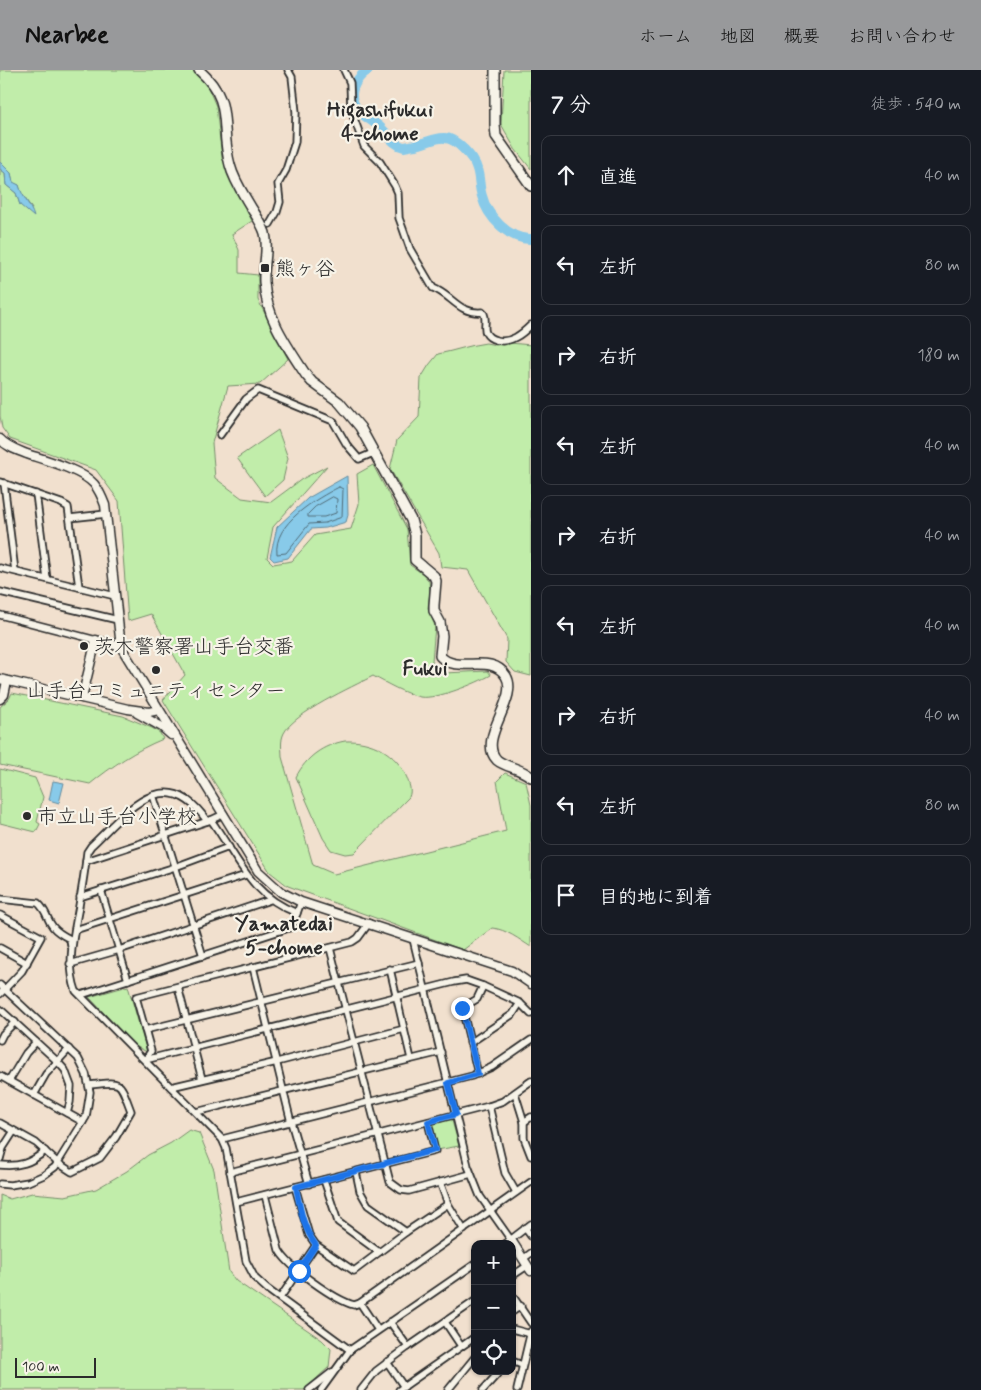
<!DOCTYPE html>
<html lang="ja">
<head>
<meta charset="utf-8">
<style>
	body { margin:0; font-family:Mynerve,"Klee One",sans-serif; background:#242831; color:#f1f3f6 }
	.controls { position:absolute; right:15px; bottom:15px; display:grid; overflow:hidden; border-radius:10px; box-shadow:0 1px 4px #0004 }
	.controls button { width:45px; height:45px; display:grid; place-items:center; padding:0; border:0; border-bottom:1px solid #363941; background:#171b24; color:#f1f3f6; font:25px sans-serif }
	.scale { position:absolute; left:15px; bottom:12px; width:81px; box-sizing:border-box; padding-left:5px; border:2px solid #2b2b2b; border-top:0; font-size:14px; line-height:18px; white-space:nowrap; color:#2b2b2b; -webkit-text-stroke:4px #f7f3e8; paint-order:stroke }
	.stop { position:absolute; width:15px; height:15px; margin:-11px; border:4px solid #1a73e8; border-radius:50%; background:#fff }
	.stop.end { background:#1a73e8; border-color:#fff; box-shadow:0 1px 5px #0008 }
	.list { margin:0; padding:0; list-style:none }
	h2 { display:flex; justify-content:space-between; align-items:center; height:65px; margin:0; padding:0 20px; font-size:21px }
	h2 small { font-size:16px; font-weight:400; color:#9ea1a6 }
	.list li { display:grid; grid-template-columns:32px 1fr auto; gap:15px; align-items:center; box-sizing:border-box; height:80px; margin:0 10px 10px; padding:0 10px; border:1px solid #363941; border-radius:10px }
	.list b { display:block; font-size:19px; white-space:nowrap }
	.list em { font-size:16px; font-style:normal; color:#9ea1a6 }
	.icon { flex:none; width:28px; height:28px; fill:none; stroke:currentColor; stroke-width:2; stroke-linecap:round; stroke-linejoin:round }
	.map { position:relative; flex:none; width:531px; height:1320px; overflow:hidden }
	header { display:flex; align-items:center; gap:30px; box-sizing:border-box; height:70px; padding:0 25px; background:#98999b; color:#111 }
	header strong { font-size:24px }
	nav { display:flex; gap:28px; margin-inline-start:auto; font-size:18px }
	main { display:flex }
	aside { flex:1; background:#171b24 }
	.map>svg:first-child { display:block }
	.green { fill:#c1edaa; stroke:#768c6a }
	.water { fill:#88cae9; stroke:#638a9d }
	.lines { fill:none; stroke-linecap:round; stroke-linejoin:round }
	.shore { stroke:#506b77; stroke-width:1 }
	.river { stroke:#88cae9; stroke-width:10 }
	.minor-casing { stroke:#2b2b2b; stroke-width:9 }
	.tertiary-casing { stroke:#2b2b2b; stroke-width:11 }
	.secondary-casing { stroke:#2b2b2b; stroke-width:12 }
	.minor { stroke:#f7f3e8; stroke-width:5.5 }
	.tertiary { stroke:#f7f3e8; stroke-width:8 }
	.secondary { stroke:#f7f3e8; stroke-width:9 }
	.route { stroke:#1a73e8; stroke-width:6 }
	.poi-dot { fill:#2b2b2b; stroke:#f7f3e8; stroke-width:2 }
	.labels { text-anchor:middle; stroke-width:4.5; stroke-linejoin:round; paint-order:stroke }
	.poi-label { font-size:20px; fill:#2b2b2b; stroke:#f7f3e8; text-anchor:start }
	.neighbourhood-label { font-size:21px; font-weight:bold; fill:#2b2b2b; stroke:#f7f3e8 }
</style>
</head>
<body>
<header>
<strong>Nearbee</strong>
<nav><a>ホーム</a><a>地図</a><a>概要</a><a>お問い合わせ</a></nav>
</header>
<main>
<div class="map">
<svg width="531" height="1320" viewBox="0 0 531 1320">
	<rect width="100%" height="100%" fill="#f1e0ce"/>
	<filter id="ink" filterUnits="userSpaceOnUse"><feTurbulence type="fractalNoise" baseFrequency=".02" numOctaves="2"/><feDisplacementMap in="SourceGraphic" scale="10" xChannelSelector="R" yChannelSelector="G"/><feConvolveMatrix kernelMatrix="1 2 1 2 8 2 1 2 1" color-interpolation-filters="sRGB"/></filter>
	<g filter="url(#ink)">
		<g class="green">
			<path d="M0,0H192L206,13L216,36L222,88L252,151L232,164L239,180V203L258,205V230L288,289L260,314L228,316L212,373L215,408L242,428L271,432L302,409L327,396L273,457L267,488L273,494L292,491L315,465L351,459L359,434L357,404L373,395L407,459L410,495L423,504L429,511L430,522L428,538L435,556L432,591L437,598L444,603L488,601L491,605C477,613 436,630 420,627C403,623 388,614 373,606C352,617 294,643 284,663C280,671 282,679 282,687L313,795L334,804L506,761L497,711L505,703L526,712L531,735V877C520,870 506,859 492,858L463,880L288,816L270,802L163,630L185,605L151,544L128,551L119,431L96,400L10,369L2,358L0,346V99L5,103L6,115L16,123L20,135L32,139L21,122L19,115L13,113L11,103L0,92Z"/>
			<polygon points="504,0 531,0 531,99 515,79 501,54"/>
			<path d="M486,273L496,275L510,273L531,275V606L515,602L506,592L507,569L468,500L441,497L439,483L390,399L397,370L419,347L421,308L429,295L438,284C454,281 470,275 486,273Z"/>
			<polygon points="278,360 288,388 283,410 265,426 237,388"/>
			<path d="M12,623L123,646L152,658L160,663L163,669C136,680 112,696 90,714L0,695V637L9,629Z"/>
			<path d="M345,671C371,670 396,682 407,708C409,714 412,720 409,727L354,783L345,784L331,780L323,768L296,707C306,687 323,675 345,671Z"/>
			<polygon points="0,699 35,708 43,727 37,752 40,754 36,762 0,753"/>
			<polygon points="128,916 147,982 135,976 89,927"/>
			<polygon points="451,1047 459,1076 437,1080 430,1052"/>
			<polygon points="189,1060 199,1063 214,1100 229,1202 236,1211 322,1270 331,1279 329,1297 304,1320 0,1320 0,1125 10,1129 32,1123 65,1126 96,1119 127,1101 148,1085 171,1073"/>
		</g>
		<g class="water">
			<path d="M0,92L11,103L13,112L19,115C22,127 31,135 34,147L20,135L16,123L6,115L5,103L0,99Z"/>
			<polygon points="347,406 348,445 346,452 326,458 311,459 288,488 274,491 270,487 277,457 308,428"/>
			<polygon points="53,711 64,713 59,733 49,730"/>
		</g>
		<g class="lines">
			<g class="shore">
				<path d="M339,417L343,419L342,447L325,453L309,454L286,483L277,484C273,453 316,429 339,417Z"/>
				<polygon points="333,427 337,429 336,443 324,447 308,447 308,444 315,437"/>
			</g>
			<path class="river" d="M368,0C355,9 345,25 358,40C364,47 373,51 380,57C388,64 392,74 404,77C410,76 417,75 423,73C430,71 438,67 445,68C456,68 475,89 477,99C480,108 479,117 482,126C487,146 509,170 531,169"/>
			<defs>
				<g id="minor">
					<path d="M344,0L350,13L351,40L364,76L380,92L395,116L398,123L399,148L403,159L410,179L433,218C452,225 458,244 482,242L484,244C487,250 483,258 486,263C488,267 492,269 496,270C510,274 522,264 531,255"/>
					<polyline points="270,154 277,142 280,132 278,114 286,100 295,72 296,42 292,7 288,0"/>
					<polyline points="220,365 246,329 258,320 333,351 347,375 359,389 373,383"/>
					<polyline points="0,412 61,433 68,437 79,517"/>
					<polyline points="4,413 15,501"/>
					<polyline points="36,424 47,509"/>
					<polyline points="70,448 106,444"/>
					<polyline points="0,498 115,526"/>
					<polyline points="0,522 118,550"/>
					<polyline points="0,545 96,570"/>
					<polyline points="153,725 203,886"/>
					<path d="M211,750C238,788 250,825 297,843"/>
					<path d="M207,751C165,690 126,743 91,776L87,782C85,800 82,818 79,836C74,864 66,893 76,921L222,1069L226,1078L246,1191L255,1208L267,1219L350,1280"/>
					<polyline points="86,791 211,750 224,744"/>
					<polyline points="101,820 128,910"/>
					<polyline points="80,827 175,797 229,777"/>
					<path d="M0,829L38,833C47,841 46,848 53,857C57,862 64,866 70,869L71,876"/>
					<polyline points="0,845 41,867 22,901 0,924"/>
					<polyline points="75,860 246,805"/>
					<polyline points="413,869 468,1096 480,1126 511,1170"/>
					<polyline points="0,878 27,893"/>
					<polyline points="330,878 390,1112 401,1120 409,1121 471,1104"/>
					<polyline points="70,894 119,880 270,830"/>
					<polyline points="253,897 291,1052 309,1114"/>
					<polyline points="390,899 411,989"/>
					<polyline points="0,915 78,988 86,1004 90,1022 86,1047 55,1097 44,1105 28,1112 10,1115 0,1114"/>
					<polyline points="178,917 202,1009"/>
					<polyline points="81,925 292,857 301,832"/>
					<polyline points="0,939 57,991 65,1000 71,1016 70,1032 67,1043"/>
					<polyline points="145,960 419,893"/>
					<polyline points="0,970 3,964 15,952"/>
					<polyline points="470,973 513,944 520,933"/>
					<polyline points="145,990 454,912 466,910 483,916 520,933 531,944"/>
					<polyline points="145,990 151,981 136,927 352,872 358,868 369,853"/>
					<polyline points="478,1004 462,938 477,929 483,916"/>
					<polyline points="0,1006 83,1052"/>
					<polyline points="9,1011 26,983 36,972"/>
					<polyline points="171,1017 277,992 404,959"/>
					<polyline points="515,1023 524,1052 524,1068 531,1086"/>
					<polyline points="34,1025 46,1004 69,979"/>
					<polyline points="489,1036 505,1103 516,1122"/>
					<polyline points="196,1042 441,982"/>
					<polyline points="524,1052 531,1047"/>
					<path d="M0,1053L36,1073L58,1093L72,1102L100,1088L116,1067L131,1041C119,1010 123,1011 90,1015"/>
					<polyline points="222,1069 472,1006 492,997 531,970"/>
					<polyline points="0,1089 3,1078 14,1061"/>
					<path d="M0,1095C19,1097 31,1093 45,1081"/>
					<polyline points="230,1102 489,1036 503,1031 531,1011"/>
					<polyline points="356,1102 360,1121 368,1135 406,1162"/>
					<polyline points="324,1110 338,1152 379,1182"/>
					<polyline points="440,1112 448,1134 464,1160"/>
					<polyline points="295,1117 309,1165 316,1175 354,1201 406,1162 448,1134"/>
					<path d="M265,1125L279,1180C288,1197 335,1230 354,1235L360,1233L531,1112"/>
					<polyline points="236,1132 435,1081 428,1052"/>
					<polyline points="525,1158 531,1166"/>
					<polyline points="505,1174 531,1154"/>
					<polyline points="523,1189 531,1183"/>
					<polyline points="512,1206 527,1196"/>
					<polyline points="512,1225 531,1253"/>
					<polyline points="280,1228 316,1175"/>
					<polyline points="360,1233 378,1260"/>
					<polyline points="512,1242 521,1236"/>
					<polyline points="390,1252 408,1277"/>
					<polyline points="445,1252 461,1276"/>
					<polyline points="512,1259 531,1264"/>
					<polyline points="512,1291 522,1295"/>
					<polyline points="387,1292 404,1317"/>
					<polyline points="309,1320 332,1302"/>
					<polyline points="321,1320 350,1280 475,1194"/>
					<polyline points="361,1320 376,1301 408,1277 475,1231"/>
					<polyline points="399,1320 475,1267"/>
					<polyline points="448,1320 475,1287"/>
					<polyline points="483,1320 500,1301"/>
					<polyline points="517,1320 531,1261"/>
				</g>
				<g id="tertiary">
					<path d="M0,369C7,377 17,380 27,384C45,390 82,400 94,414C99,420 102,427 105,435L121,577L258,801L281,822L301,832L512,901L531,914"/>
					<polyline points="0,609 128,639 149,642 159,640"/>
					<polyline points="82,628 96,570 121,577"/>
					<polyline points="0,629 4,625 7,611"/>
					<polyline points="137,643 162,657 171,665"/>
					<polyline points="511,1170 531,1201"/>
				</g>
				<g id="secondary">
					<path d="M199,0C235,32 219,55 230,95C234,111 244,125 252,139C257,147 262,154 265,163C269,179 263,195 264,212C266,247 287,276 306,305L312,312L339,332L360,357L411,450L415,465V490L434,506L436,511L434,535V541L440,552L442,566L440,586C457,605 491,582 506,606C520,629 476,669 497,690C505,697 521,698 531,707"/>
					<polyline points="495,0 495,55 496,66 531,116"/>
				</g>
			</defs>
			<use href="#minor" class="minor-casing"/>
			<use href="#tertiary" class="tertiary-casing"/>
			<use href="#secondary" class="secondary-casing"/>
			<use href="#minor" class="minor"/>
			<use href="#tertiary" class="tertiary"/>
			<use href="#secondary" class="secondary"/>
		</g>
	</g>
	<g class="lines" filter="url(#ink)">
		<path class="route" d="M299,1201L316,1175C303,1158 300,1138 296,1117L435,1080L428,1052L456,1044L448,1013L478,1004L462,938"/>
	</g>
	<g class="poi-dot">
		<rect x="260" y="193" width="10" height="10" rx="2.5"/>
		<circle cx="84" cy="576" r="5"/>
		<circle cx="156" cy="600" r="5"/>
		<circle cx="27" cy="746" r="5"/>
	</g>
	<g class="labels">
		<g class="poi-label">
			<text x="275" y="205">熊ヶ谷</text>
			<text x="94" y="583">茨木警察署山手台交番</text>
			<text x="156" y="627" text-anchor="middle">山手台コミュニティセンター</text>
			<text x="37" y="753">市立山手台小学校</text>
		</g>
		<g class="neighbourhood-label">
			<text x="380" y="46">Higashifukui<tspan x="380" dy="24">4-chome</tspan></text>
			<text x="425" y="605">Fukui</text>
			<text x="284" y="860">Yamatedai<tspan x="284" dy="24">5-chome</tspan></text>
		</g>
	</g>
</svg>
<div class="controls">
<button>+</button>
<button>−</button>
<button><svg class="icon" aria-label="locate" viewBox="0 0 24 24"><circle cx="12" cy="12" r="6"/><path d="M12 2v4M12 18v4M2 12h4M18 12h4"/></svg></button>
</div>
<div class="scale">100 m</div>
<div class="stop" style="left:299px;top:1201px"></div>
<div class="stop end" style="left:462px;top:938px"></div>
</div>
<aside>
<h2>7 分<small>徒歩 · 540 m</small></h2>
<ul class="list">
<li><svg class="icon" aria-label="ahead" viewBox="0 0 24 24"><path d="M12 20V5M6 11l6-6 6 6"/></svg><div><b>直進</b></div><em>40 m</em></li>
<li><svg class="icon" aria-label="left" viewBox="0 0 24 24"><path d="M17 20v-9H6M10 6l-5 5 5 5"/></svg><div><b>左折</b></div><em>80 m</em></li>
<li><svg class="icon" aria-label="right" viewBox="0 0 24 24"><path d="M7 20v-9h11M14 6l5 5-5 5"/></svg><div><b>右折</b></div><em>180 m</em></li>
<li><svg class="icon" aria-label="left" viewBox="0 0 24 24"><path d="M17 20v-9H6M10 6l-5 5 5 5"/></svg><div><b>左折</b></div><em>40 m</em></li>
<li><svg class="icon" aria-label="right" viewBox="0 0 24 24"><path d="M7 20v-9h11M14 6l5 5-5 5"/></svg><div><b>右折</b></div><em>40 m</em></li>
<li><svg class="icon" aria-label="left" viewBox="0 0 24 24"><path d="M17 20v-9H6M10 6l-5 5 5 5"/></svg><div><b>左折</b></div><em>40 m</em></li>
<li><svg class="icon" aria-label="right" viewBox="0 0 24 24"><path d="M7 20v-9h11M14 6l5 5-5 5"/></svg><div><b>右折</b></div><em>40 m</em></li>
<li><svg class="icon" aria-label="left" viewBox="0 0 24 24"><path d="M17 20v-9H6M10 6l-5 5 5 5"/></svg><div><b>左折</b></div><em>80 m</em></li>
<li><svg class="icon" aria-label="arrive" viewBox="0 0 24 24"><path d="M6 21V4h12l-3 4 3 4H6"/></svg><div><b>目的地に到着</b></div></li>
</ul>
</aside>
</main>
</body>
</html>
